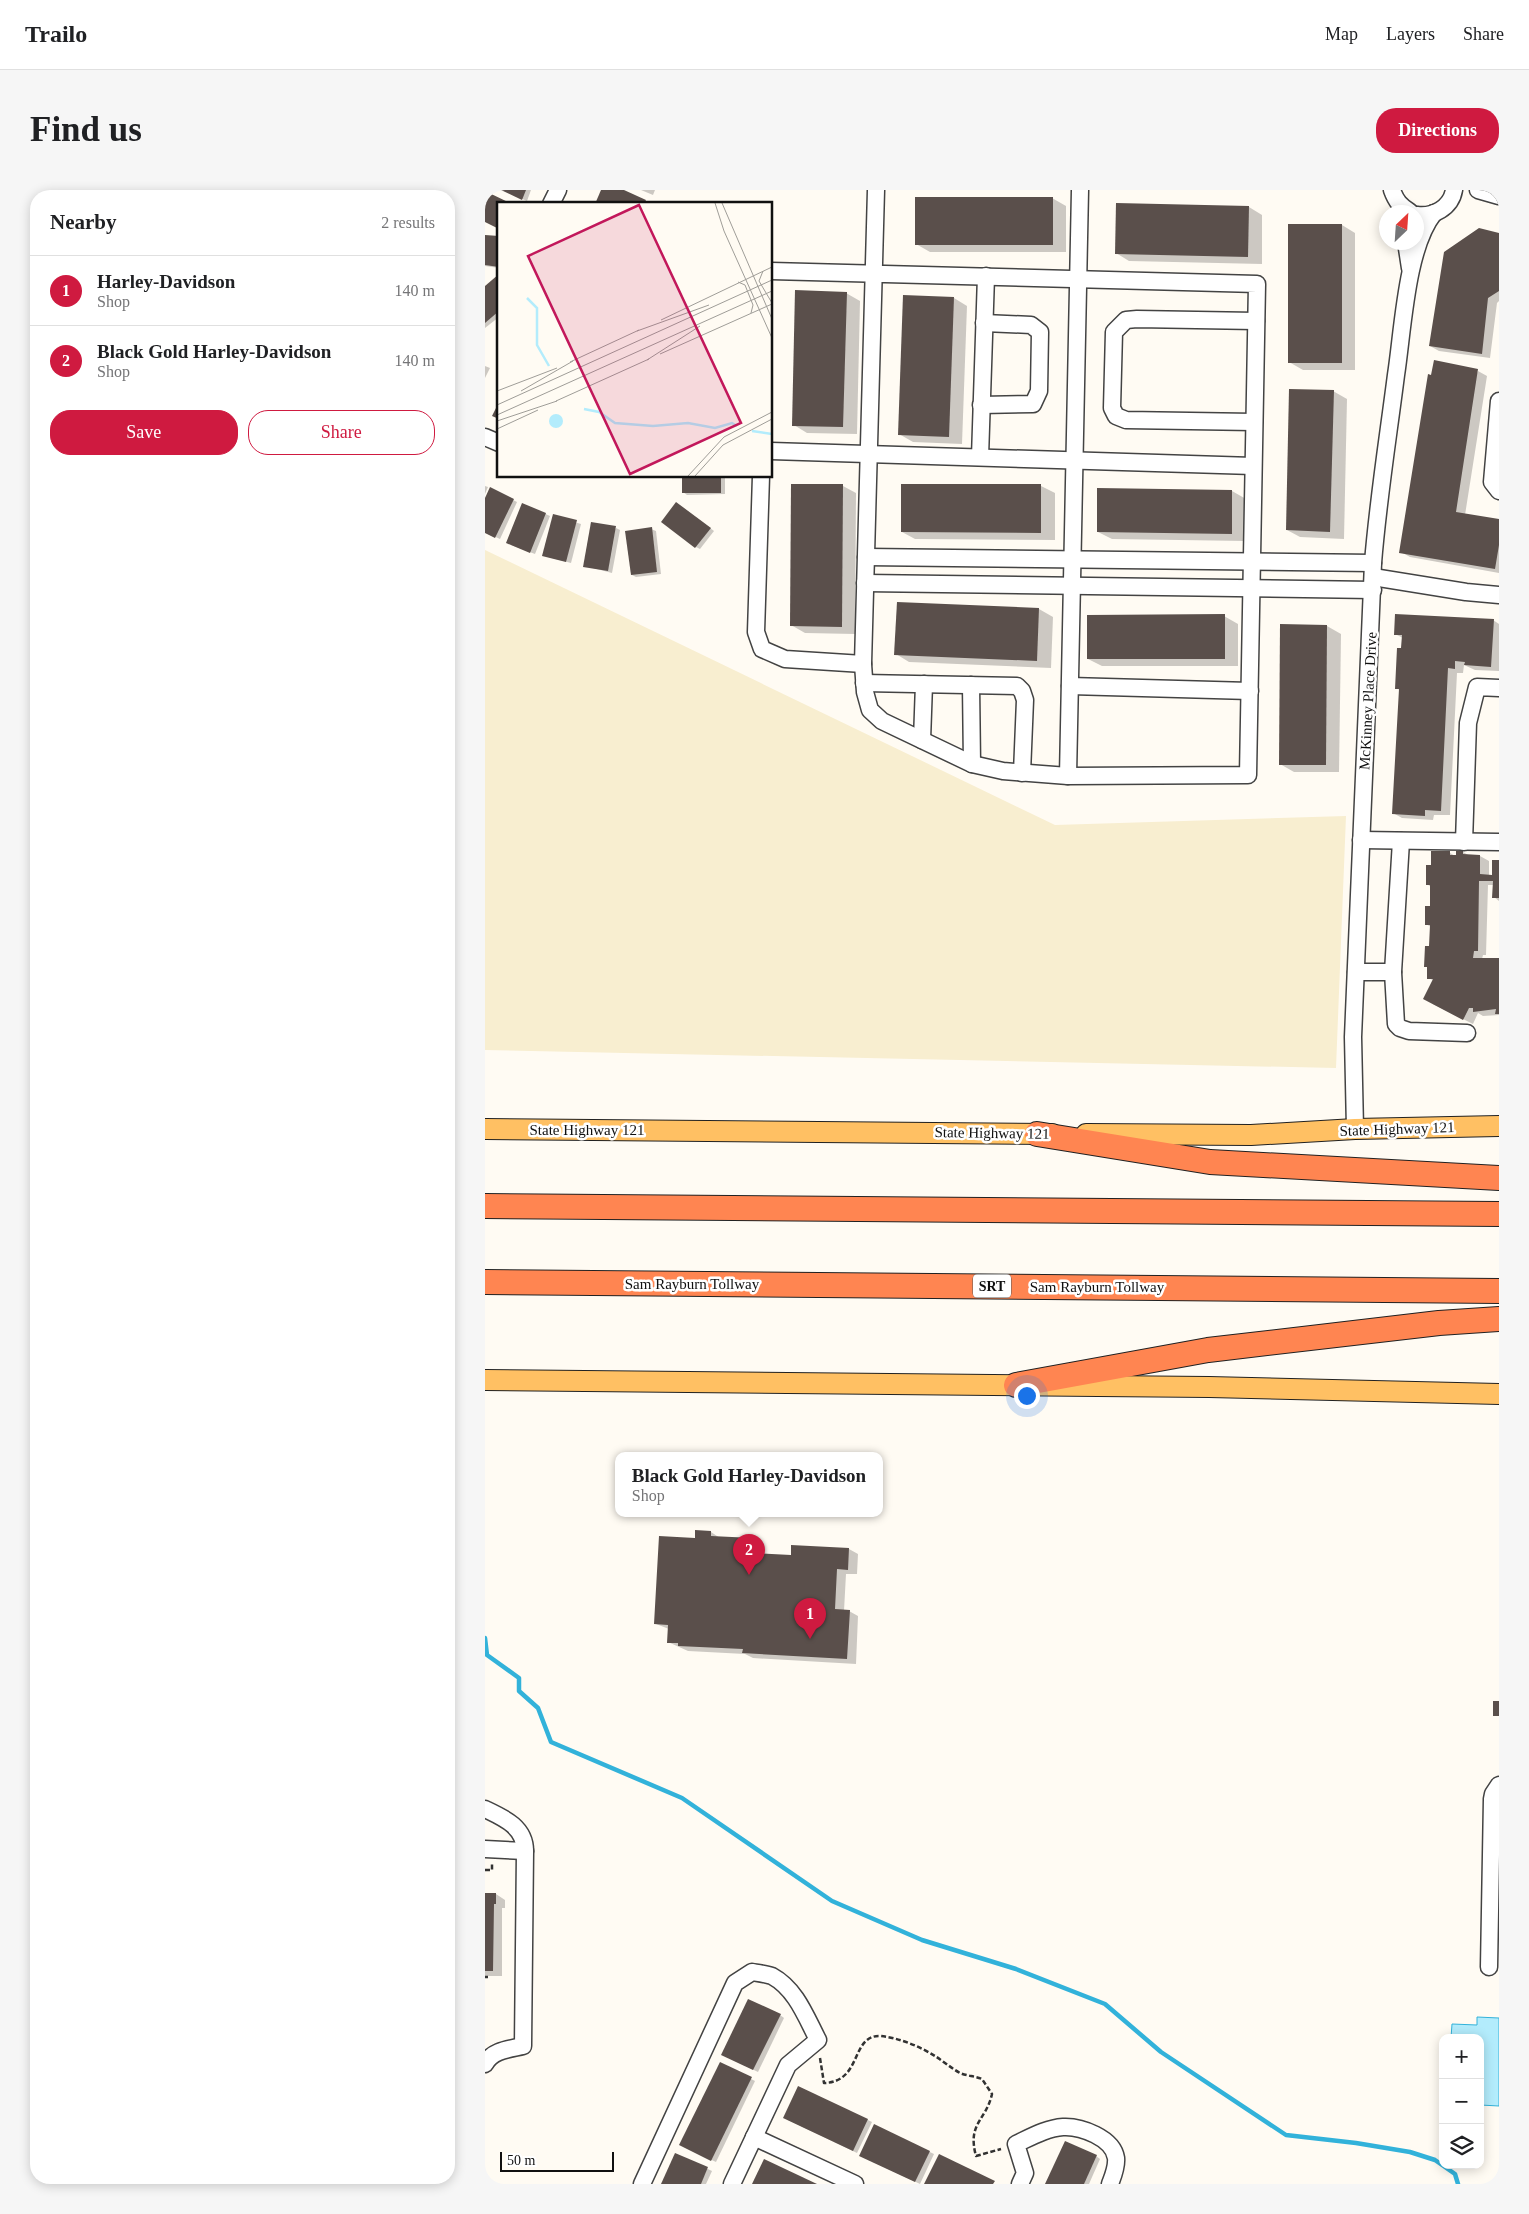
<!DOCTYPE html>
<meta charset="utf-8">
<style>
:root{--surface:#fff;--page:#f6f6f6;--text:#202124;--muted:#757577;--line:#e0e0e0;--accent:#cf1a40}
body{margin:0;font-family:Georgia,serif;background:var(--page);color:var(--text)}
.controls{position:absolute;right:15px;bottom:15px;display:grid;overflow:hidden;border-radius:10px;box-shadow:0 2px 12px #0003}
.controls button{width:45px;height:45px;display:grid;place-items:center;padding:0;border:0;border-bottom:1px solid var(--line);background:var(--surface);color:var(--text);font:25px sans-serif}
.compass{position:absolute;left:894px;top:15px;width:45px;height:45px;border-radius:50%;background:var(--surface);box-shadow:0 2px 12px #0003;rotate:25deg}
.scale{position:absolute;left:15px;bottom:12px;width:114px;box-sizing:border-box;padding-left:5px;border:2px solid #101010;border-top:0;font-size:14px;line-height:18px;white-space:nowrap;color:#101010;-webkit-text-stroke:4px #fff;paint-order:stroke}
.you{position:absolute;left:541px;top:1205px;width:18px;height:18px;margin:-12px;border:4px solid #fff;border-radius:50%;background:#1a73e8;box-shadow:0 0 0 8px #1a73e833}
.badge{display:grid;place-items:center;width:32px;height:32px;border-radius:50%;background:var(--accent);color:#fff;font-size:16px;font-weight:700}
.pin{position:absolute;translate:-50% -41px;filter:drop-shadow(0 1px 2px #0008)}
.pin::after{content:'';position:absolute;top:26px;width:18px;height:15px;background:inherit;clip-path:polygon(0 0,100% 0,50% 100%)}
.popup{position:absolute;left:130px;top:1262px;width:268px;height:65px;box-sizing:border-box;display:grid;place-content:center;border-radius:10px;background:var(--surface);filter:drop-shadow(0 1px 4px #0005);font-size:16px;white-space:nowrap;color:var(--muted)}
.popup b{font-size:19px;color:var(--text)}
.popup::after{content:'';position:absolute;left:50%;top:100%;margin-left:-10px;border:10px solid transparent;border-top-color:var(--surface)}
.list{margin:0;padding:0;list-style:none}
h2{display:flex;justify-content:space-between;align-items:center;height:65px;margin:0;padding:0 20px;font-size:21px}
h2 small{font-size:16px;font-weight:400;color:var(--muted)}
.list li{display:grid;grid-template-columns:32px 1fr auto;gap:15px;align-items:center;box-sizing:border-box;height:70px;padding:0 20px;border-top:1px solid var(--line)}
.list b{display:block;font-size:19px;white-space:nowrap}
.list p{margin:0;font-size:16px;white-space:nowrap;color:var(--muted)}
.list em{font-size:16px;font-style:normal;color:var(--muted)}
.actions{display:flex;gap:10px;padding:15px 20px}
.actions a{flex:1;padding:11px 0;border:1px solid var(--accent);border-radius:20px;text-align:center;font-size:18px;color:var(--accent)}
.actions .main{background:var(--accent);color:#fff}
.icon{flex:none;width:28px;height:28px;fill:none;stroke:currentColor;stroke-width:2;stroke-linecap:round;stroke-linejoin:round}
.map{position:relative;flex:none;width:1014px;height:1994px;overflow:hidden;border-radius:20px}
header{display:flex;align-items:center;gap:30px;box-sizing:border-box;height:70px;padding:0 25px;background:var(--surface);border-bottom:1px solid var(--line)}
header strong{font-size:24px}
nav{display:flex;gap:28px;margin-inline-start:auto;font-size:18px}
.intro{display:flex;align-items:center;justify-content:space-between;box-sizing:border-box;height:120px;padding:0 30px}
h1{margin:0;font-size:35px}
.button{padding:12px 22px;border-radius:20px;background:var(--accent);color:#fff;font-size:18px;font-weight:700}
main{display:flex;gap:30px;padding:0 30px}
aside{flex:1;background:var(--surface);border-radius:20px;box-shadow:0 2px 12px #0003}
.map>svg:first-child{display:block}
.farmland{fill:#f8eed0}
.water{fill:#b3ecfc;stroke:#32b2da}
.shadow{fill:#0003}
.lines{fill:none;stroke-linecap:round;stroke-linejoin:round}
.stream{stroke:#32b2da;stroke-width:4.5}
.building{fill:#5a4f4b}
.minor-casing{stroke:#434343;stroke-width:19}
.major-casing{stroke:#212121;stroke-width:22}
.highway-casing{stroke:#212121;stroke-width:26}
.path{stroke:#323232;stroke-width:2.5;stroke-dasharray:5 2.5;stroke-linecap:butt}
.minor{stroke:#fff;stroke-width:16}
.major{stroke:#ffc063;stroke-width:20}
.highway{stroke:#ff8551;stroke-width:24}
.labels{text-anchor:middle;stroke-width:5;stroke-linejoin:round;paint-order:stroke}
.shield{fill:#fff;stroke:#585858;stroke-width:1}
.shield-label{font-size:14px;font-weight:bold;fill:#101010}
.street-label{font-size:15px;fill:#101010;stroke:#fff}
.inset-river{fill:none;stroke:#b3ecfc;stroke-width:2.5}
.inset-road{fill:none;stroke:#9f9d98;stroke-width:1}
.view{fill:#c2185b;fill-opacity:0.15;stroke:#c2185b;stroke-width:2.5}
.inset-edge{fill:none;stroke:#101010;stroke-width:2.5}
</style>
<header>
<strong>Trailo</strong>
<nav><a>Map</a><a>Layers</a><a>Share</a></nav>
</header>
<div class="intro"><h1>Find us</h1><a class="button">Directions</a></div>
<main>
<aside>
<h2>Nearby<small>2 results</small></h2>
<ul class="list">
<li><span class="badge">1</span><div><b>Harley-Davidson</b><p>Shop</p></div><em>140 m</em></li>
<li><span class="badge">2</span><div><b>Black Gold Harley-Davidson</b><p>Shop</p></div><em>140 m</em></li>
</ul>
<div class="actions"><a class="main">Save</a><a>Share</a></div>
</aside>
<div class="map">
<svg width="1014" height="1994" viewBox="0 0 1014 1994">
<rect width="100%" height="100%" fill="#fffbf3"/>
<path class="farmland" d="M0 360 570 635 861 626 851 878 0 860Z"/>
<path class="water" d="M992 1827 1014 1828V1916L995 1915V1848H966L967 1834 992 1835Z"/>
<g class="shadow">
<path d="M17 0H46L42 11Z"/>
<path d="M156 0H170L168 5Z"/>
<path d="M567 8 581 16V62H445L431 54Z"/>
<path d="M764 17 777 25V74L644 71 631 63Z"/>
<path d="M857 35 870 43V180H818L804 172Z"/>
<path d="M1014 44V111L1012 113 1005 168 954 161 945 156Z"/>
<path d="M0 46 14 47V78L0 76Z"/>
<path d="M14 86V127L0 138V97Z"/>
<path d="M361 103 375 111 372 244 322 243 309 235Z"/>
<path d="M469 108 482 116 477 254 428 252 414 244Z"/>
<path d="M0 176 5 178 0 188Z"/>
<path d="M993 181 1002 186 980 325 1014 331V383L925 367 916 362Z"/>
<path d="M848 201 862 209 859 349 815 347 802 340Z"/>
<path d="M198 286H240V304L202 305 198 302Z"/>
<path d="M417 295 556 296 570 303V350L430 349 417 342Z"/>
<path d="M0 296 3 297 0 304Z"/>
<path d="M358 296 371 303 370 444 320 443 306 435Z"/>
<path d="M747 301 761 309 760 351 627 349 613 342Z"/>
<path d="M28 310 32 312 15 349 0 342V311Z"/>
<path d="M38 314 65 326 50 364 26 355Z"/>
<path d="M196 316 229 341 215 359 211 357Z"/>
<path d="M69 326 96 334 86 373 63 367Z"/>
<path d="M131 338 135 340 127 383 100 376Z"/>
<path d="M166 339 171 341 176 384 151 387 147 385Z"/>
<path d="M413 413 554 419 568 427 566 478 424 472 411 464Z"/>
<path d="M739 426 753 434V476H617L603 469Z"/>
<path d="M1008 430 1014 434V481L990 480 979 475 978 483H972L965 625H949L948 630 917 628 908 623 915 500 911 498 918 448 910 444Z"/>
<path d="M796 435 842 436 856 444 854 582H809L795 574Z"/>
<path d="M972 662H978L985 666H995L1004 671V686H1008L1014 672V711L1009 707V695H1003L1001 765H998L997 769 1014 770V825L998 826 993 823 988 834 948 814 949 791 944 788V778L941 776 946 758V737L941 734 946 717V697L942 694 947 676 965 663 972 667Z"/>
<path d="M226 1342 235 1348 267 1350 276 1355V1365L307 1367 364 1359 373 1364 372 1384H361L359 1421H364L373 1426 371 1474 268 1468 260 1464 203 1461 183 1452 184 1439 171 1434 211 1349Z"/>
<path d="M0 1704H11L20 1710V1718H17V1786H0Z"/>
<path d="M295 1825 299 1828 273 1882 242 1867Z"/>
<path d="M235 1873 270 1891 231 1972 199 1957Z"/>
<path d="M314 1897 387 1932 372 1963 303 1930Z"/>
<path d="M390 1936 449 1964 435 1994 380 1968Z"/>
<path d="M191 1964 227 1981 221 1994H178Z"/>
<path d="M611 1966 615 1969 604 1994H561Z"/>
</g>
<g class="lines">
<path class="stream" d="M0 1448 2 1465 34 1488V1501L53 1518 66 1552 197 1608 347 1711 437 1750 531 1779 620 1814 676 1862 801 1945 871 1953 925 1962 950 1970 970 1984 973 1994"/>
</g>
<g class="building">
<path d="M16 0H41L37 10Z"/>
<path d="M116 0H139L161 10 159 14H110Z"/>
<path d="M0 1 27 14H14V39L0 32Z"/>
<rect x="430" y="7" width="138" height="48"/>
<path d="M631 13 764 16 763 67 630 64Z"/>
<rect x="803" y="34" width="54" height="139"/>
<path d="M994 38 1014 43V101L1003 108 997 164 944 156 959 62Z"/>
<path d="M0 45 14 46V77L0 75Z"/>
<path d="M14 84V121L0 133V96Z"/>
<path d="M310 100 362 102 358 237 307 236Z"/>
<path d="M418 105 469 107 464 247 413 245Z"/>
<path d="M949 170 993 179 971 322 1014 329V355L1010 379 914 363 943 184 946 185Z"/>
<path d="M804 199 849 200 845 342 801 340Z"/>
<path d="M14 212V229L7 226Z"/>
<rect x="197" y="286" width="39" height="17"/>
<path d="M306 294H358L357 437 305 436Z"/>
<path d="M416 294H556V343L416 342Z"/>
<path d="M5 297 29 309 10 348 0 343V308Z"/>
<path d="M612 298 747 300V344L612 342Z"/>
<path d="M191 312 226 338 210 358 176 332Z"/>
<path d="M37 313 61 323 45 363 21 353Z"/>
<path d="M68 324 92 330 81 372 57 366Z"/>
<path d="M106 332 131 336 123 381 98 377Z"/>
<path d="M167 337 172 382 146 385 140 341Z"/>
<path d="M412 412 554 418 552 471 409 465Z"/>
<path d="M740 424V469H602V425Z"/>
<path d="M910 424 1009 429 1006 477 979 475 980 472 970 471V479L963 478 956 621 940 620V626L907 624 914 499H910L912 458H916L917 445H909Z"/>
<path d="M795 434 842 435 841 575H794Z"/>
<path d="M946 661H965V665H971V661H978V664L995 665V684L1007 685V670H1014V708H1007L1008 691H994L993 761H989L988 768H1014V824H1010L1011 819 988 822V818H984L978 830 938 809 948 789H942V777H939L940 756H944L945 735H940V716H945V695H941V675H946Z"/>
<path d="M210 1340 226 1341V1346L268 1348 267 1363 306 1365V1355L364 1358 363 1380 352 1379 350 1419 365 1420 362 1469 257 1463 258 1459 193 1456V1453H182L183 1435 169 1434 174 1346 210 1348Z"/>
<rect x="1008" y="1511" width="6" height="15"/>
<path d="M0 1703H11V1714H9L8 1781H0Z"/>
<path d="M263 1809 296 1824 268 1880 236 1865Z"/>
<path d="M235 1872 267 1887 226 1971 194 1955Z"/>
<path d="M313 1896 383 1929 368 1961 298 1928Z"/>
<path d="M389 1934 445 1961 430 1992 374 1966Z"/>
<path d="M580 1951 612 1965 599 1994H560Z"/>
<path d="M190 1963 223 1977 216 1994H176Z"/>
<path d="M454 1964 510 1991 508 1994H439Z"/>
<path d="M279 1969 332 1994H267Z"/>
</g>
<g class="lines">
<g class="minor-casing">
<g id="minor">
<path d="M907 0C911 11 915 16 925 22"/>
<path d="M993 0 1014 6"/>
<path d="M66 14 73 0"/>
<path d="M932 25C948 27 966 18 969 0"/>
<path d="M921 52 925 78"/>
<path d="M286 81C448 84 610 89 772 94L763 585 583 586 518 581 487 574 397 531 385 520 380 502 378 474 391 0"/>
<path d="M1014 211 1007 292 1014 301"/>
<path d="M496 215 548 214 554 201 555 142 546 135 499 133"/>
<path d="M769 232 641 230 631 226 627 218 629 142 641 130 652 129 771 131"/>
<path d="M0 247 14 253"/>
<path d="M286 261 768 276"/>
<path d="M495 267 501 86"/>
<path d="M276 286 271 442 277 459 300 469 378 474"/>
<path d="M381 367 888 373"/>
<path d="M888 387 981 402 1014 405"/>
<path d="M380 393 888 400"/>
<path d="M379 493 532 496 537 501 540 510 537 583"/>
<path d="M486 495 487 574"/>
<path d="M585 496 765 501"/>
<path d="M437 550 439 494"/>
<path d="M583 586 595 0"/>
<path d="M876 650 1014 652"/>
<path d="M979 652 983 533 992 497 1014 498"/>
<path d="M871 782H908L916 651"/>
<path d="M908 782 911 834 915 838 924 841 982 843"/>
<path d="M870 939 868 847 888 373C893 310 903 248 911 185 918 140 921 58 949 23"/>
<path d="M0 1619C19 1628 40 1637 40 1661L38 1856C25 1859 7 1860 0 1874"/>
<path d="M0 1659 40 1661"/>
<path d="M1004 1777 1007 1609 1008 1604 1014 1595"/>
<path d="M269 1947 370 1994"/>
<path d="M157 1994 250 1793 267 1782C273 1783 281 1784 287 1786 311 1799 321 1827 333 1850L303 1875 247 1994"/>
<path d="M535 1994 540 1983 531 1954C546 1947 562 1938 578 1937 596 1936 628 1948 631 1968 632 1977 628 1986 625 1994"/>
</g>
</g>
<g class="major-casing">
<g id="major">
<path d="M0 939 567 944"/>
<path d="M601 944 766 945 870 939 1014 936"/>
<path d="M0 1190 724 1197 1014 1204"/>
</g>
</g>
<g class="highway-casing">
<g id="highway">
<path d="M552 944 725 972 1014 988"/>
<path d="M0 1016 1014 1024"/>
<path d="M0 1092 1014 1101"/>
<path d="M531 1195 723 1160 954 1133 1014 1129"/>
</g>
</g>
<g class="path">
<path d="M0 1680H7V1674"/>
<path d="M0 1787H3"/>
<path d="M335 1868 339 1893C378 1892 365 1844 396 1846 414 1848 434 1856 450 1866 458 1871 466 1878 475 1883 482 1886 490 1886 497 1889L507 1904C501 1931 482 1933 491 1966L516 1959"/>
<path d="M0 1990 6 1994"/>
</g>
<use href="#minor" class="minor"/>
<use href="#major" class="major"/>
<use href="#highway" class="highway"/>
</g>
<g class="labels">
<rect class="shield" x="488" y="1084.5" width="38" height="23" rx="4"/>
<g class="shield-label">
<text x="507" y="1101">SRT</text>
</g>
<g class="street-label">
<text transform="translate(883 511) rotate(-87)" y="5">McKinney Place Drive</text>
<text transform="translate(912 939) rotate(-2)" y="5">State Highway 121</text>
<text x="102" y="945">State Highway 121</text>
<text transform="translate(507 943) rotate(1)" y="5">State Highway 121</text>
<text x="207" y="1099">Sam Rayburn Tollway</text>
<text x="612" y="1102">Sam Rayburn Tollway</text>
</g>
</g>
<g transform="translate(12 12)">
<rect width="275" height="275" fill="#fffbf3"/>
<path d="M52 219a7 7 0 1 1 14 0a7 7 0 1 1-14 0Z" fill="#b3ecfc"/>
<path class="inset-river" d="M30 96 40 106V143L52 164M87 207 102 210 118 221 156 224 191 221 218 226 235 221 240 224M255 229 275 232"/>
<path class="inset-road" d="M218 1 227 29 275 136M225 1 275 117M266 69 262 79 275 101M241 80 248 83 256 103 254 111M164 118 275 65M140 129 212 103M163 152 275 102M150 158 203 124M73 160 142 128M0 189 60 166M24 189 76 159M59 199 152 157M0 203 275 78M0 213 275 89M0 219 60 199M0 227 41 208M191 274 227 235 275 210M198 274 226 243 275 217"/>
<path class="view" d="M142 3 244 221 133 272 31 54Z"/>
<rect width="275" height="275" class="inset-edge"/>
</g>
</svg>
<div class="controls">
<button>+</button>
<button>−</button>
<button><svg class="icon" aria-label="layers" viewBox="0 0 24 24"><path d="M12 4l9 5-9 5-9-5zM3 14l9 5 9-5"/></svg></button>
</div>
<svg class="compass" viewBox="-18 -18 36 36"><path d="M0-13l5 13h-10z" fill="#e53935"/><path d="M0 13l5-13h-10z" fill="#757577"/></svg>
<div class="scale">50 m</div>
<div class="you"></div>
<div class="pin badge" style="left:325px;top:1449px">1</div>
<div class="pin badge" style="left:264px;top:1385px">2</div>
<div class="popup"><b>Black Gold Harley-Davidson</b>Shop</div>
</div>
</main>
